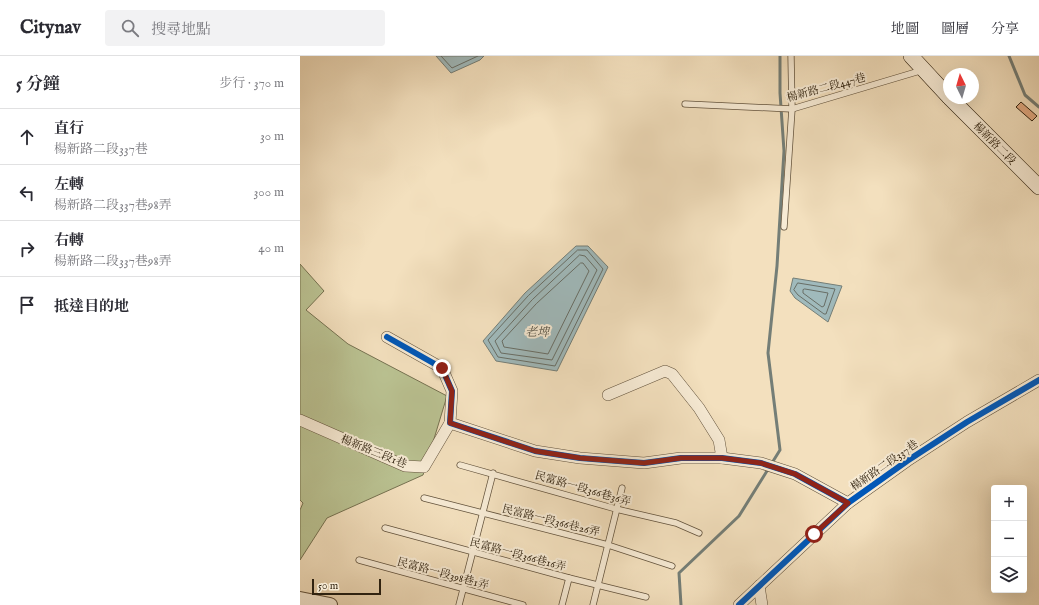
<!DOCTYPE html>
<html lang="zh-TW">
<meta charset="utf-8">
<style>
:root{--surface:#fff;--page:#f2f2f3;--text:#2b2b33;--muted:#7c7c81;--line:#e1e1e2}
body{margin:0;font-family:"IM FELL English","Noto Serif TC",serif;background:var(--page);color:var(--text)}
.controls{position:absolute;right:12px;bottom:12px;display:grid;overflow:hidden;border-radius:4px;box-shadow:0 4px 16px #0002}
.controls button{width:36px;height:36px;display:grid;place-items:center;padding:0;border:0;border-bottom:1px solid var(--line);background:var(--surface);color:var(--text);font:20px sans-serif}
.compass{position:absolute;left:643px;top:12px;width:36px;height:36px;border-radius:50%;background:var(--surface);box-shadow:0 4px 16px #0002;rotate:355deg}
.scale{position:absolute;left:12px;bottom:10px;width:69px;box-sizing:border-box;padding-left:4px;border:2px solid #312310;border-top:0;font-size:11px;line-height:14px;white-space:nowrap;color:#312310;-webkit-text-stroke:3px #f7ebd5;paint-order:stroke}
.stop{position:absolute;width:12px;height:12px;margin:-9px;border:3px solid #8f2418;border-radius:50%;background:#fff}
.stop.end{background:#8f2418;border-color:#fff;box-shadow:0 1px 4px #0008}
.list{margin:0;padding:0;list-style:none}
h2{display:flex;justify-content:space-between;align-items:center;height:52px;margin:0;padding:0 16px;font-size:17px}
h2 small{font-size:13px;font-weight:400;color:var(--muted)}
.list li{display:grid;grid-template-columns:26px 1fr auto;gap:12px;align-items:center;box-sizing:border-box;height:56px;padding:0 16px;border-top:1px solid var(--line)}
.list b{display:block;font-size:15px;white-space:nowrap}
.list p{margin:0;font-size:13px;white-space:nowrap;color:var(--muted)}
.list em{font-size:13px;font-style:normal;color:var(--muted)}
.icon{flex:none;width:22px;height:22px;fill:none;stroke:currentColor;stroke-width:2;stroke-linecap:round;stroke-linejoin:round}
.map{position:relative;flex:none;width:739px;height:549px;overflow:hidden}
header{display:flex;align-items:center;gap:24px;box-sizing:border-box;height:56px;padding:0 20px;background:var(--surface);border-bottom:1px solid var(--line)}
header strong{font-size:19px}
nav{display:flex;gap:22px;margin-inline-start:auto;font-size:14px}
.search{width:280px;height:36px;background:var(--page);display:flex;align-items:center;gap:10px;box-sizing:border-box;padding:0 14px;border-radius:4px;color:var(--muted);font-size:15px}
main{display:flex}
aside{flex:1;background:var(--surface)}
.map>svg:first-child{display:block}
.green{fill:#bac292;stroke:#767251}
.water{fill:#a0babc;stroke:#747e77}
.lines{fill:none;stroke-linecap:round;stroke-linejoin:round}
.shore{stroke:#686e66;stroke-width:1}
.stream{stroke:#747e77;stroke-width:3}
.building{fill:#e1a981;stroke:#312310}
.service-casing{stroke:#62523c;stroke-width:7}
.minor-casing{stroke:#62523c;stroke-width:12}
.tertiary-casing{stroke:#62523c;stroke-width:16}
.secondary-casing{stroke:#312310;stroke-width:16}
.service{stroke:#f7ebd5;stroke-width:5.5}
.minor{stroke:#f7ebd5;stroke-width:11}
.tertiary{stroke:#f7ebd5;stroke-width:14}
.secondary{stroke:#f7ebd5;stroke-width:15}
.cycleway-casing{stroke:#f7ebd5;stroke-width:8}
.cycleway{stroke:#0057b8;stroke-width:6}
.route{stroke:#8f2418;stroke-width:5}
.labels{text-anchor:middle;stroke-width:4;stroke-linejoin:round;paint-order:stroke}
.street-label{font-size:11px;fill:#312310;stroke:#f7ebd5}
.water-label{font-size:12px;font-style:italic;fill:#525044;stroke:#f7ebd5}
</style>
<header>
<strong>Citynav</strong>
<div class="search"><svg class="icon" aria-label="search" viewBox="0 0 24 24"><circle cx="10" cy="10" r="6"/><path d="M15 15l6 6"/></svg>搜尋地點</div>
<nav><a>地圖</a><a>圖層</a><a>分享</a></nav>
</header>
<main>
<aside>
<h2>5 分鐘<small>步行 · 370 m</small></h2>
<ul class="list">
<li><svg class="icon" aria-label="ahead" viewBox="0 0 24 24"><path d="M12 20V5M6 11l6-6 6 6"/></svg><div><b>直行</b><p>楊新路二段337巷</p></div><em>30 m</em></li>
<li><svg class="icon" aria-label="left" viewBox="0 0 24 24"><path d="M17 20v-9H6M10 6l-5 5 5 5"/></svg><div><b>左轉</b><p>楊新路二段337巷98弄</p></div><em>300 m</em></li>
<li><svg class="icon" aria-label="right" viewBox="0 0 24 24"><path d="M7 20v-9h11M14 6l5 5-5 5"/></svg><div><b>右轉</b><p>楊新路二段337巷98弄</p></div><em>40 m</em></li>
<li><svg class="icon" aria-label="arrive" viewBox="0 0 24 24"><path d="M6 21V4h12l-3 4 3 4H6"/></svg><div><b>抵達目的地</b></div></li>
</ul>
</aside>
<div class="map">
<svg width="739" height="549" viewBox="0 0 739 549">
<rect width="100%" height="100%" fill="#f3e0be"/>
<filter id="stains"><feTurbulence type="fractalNoise" baseFrequency=".005" numOctaves="4"/><feColorMatrix values="0 0 0 0 .2 0 0 0 0 .09 0 0 0 0 .02 0 0 0 .5 -.17"/></filter>
<radialGradient id="worn" r=".72"><stop offset=".6" stop-color="#630" stop-opacity="0"/><stop offset="1" stop-color="#630" stop-opacity=".3"/></radialGradient>
<path class="green" d="M0 208 24 235 6 254 48 288 147 340 123 419 27 462 0 504V454L3 447 0 444Z"/>
<g class="water">
<path d="M136 0H184L180 4 151 17Z"/>
<path d="M276 190H288L308 211 257 315 196 305 183 285 225 237Z"/>
<path d="M493 222 542 230 528 266 495 242 490 235Z"/>
</g>
<g class="lines">
<g class="shore">
<path d="M141 0 152 12 178 0"/>
<path d="M278 194H287L303 213 255 310 198 301 188 284 228 240Z"/>
<path d="M280 199 285 200 297 214 252 304 201 297 195 285 232 244Z"/>
<path d="M281 207H283L289 215 248 298 204 291 202 285 236 248Z"/>
<path d="M498 227 535 233 526 258H524L498 239 494 234Z"/>
<path d="M505 233 528 237 524 250 522 251 503 237V234Z"/>
</g>
<g class="stream">
<path d="M709 0 725 39 739 51"/>
<path d="M381 549 379 517 439 460 480 394 468 297 477 210 484 95 480 37V0"/>
</g>
</g>
<path class="building" d="M721 46 737 60 732 65 716 51Z"/>
<g class="lines">
<g class="service-casing">
<g id="service">
<path d="M385 48 492 53 623 14"/>
<path d="M484 171 492 53 491 0"/>
<path d="M160 409 316 453 376 467 399 477"/>
<path d="M124 442 308 489 372 510"/>
<path d="M85 472 269 522 346 541"/>
<path d="M59 504 223 549"/>
<path d="M159 549 193 417"/>
<path d="M262 549 269 522"/>
<path d="M293 549 322 432"/>
</g>
</g>
<g class="minor-casing">
<g id="minor">
<path d="M87 281 142 312 152 335 150 367 235 395 280 402 344 407 381 402H422L461 407 495 418 548 447"/>
<path d="M308 339 365 315 372 318 399 352 419 384 422 402"/>
<path d="M0 364 105 410 124 411 150 367"/>
<path d="M459 530 462 549"/>
<path d="M439 549 548 447 607 405 667 366 739 324"/>
</g>
</g>
<g class="tertiary-casing">
<path id="tertiary" d="M0 543 30 549"/>
</g>
<g class="secondary-casing">
<g id="secondary">
<path d="M611 0 649 41"/>
<path d="M650 42 739 131"/>
</g>
</g>
<use href="#service" class="service"/>
<use href="#minor" class="minor"/>
<use href="#tertiary" class="tertiary"/>
<use href="#secondary" class="secondary"/>
<g class="cycleway-casing">
<g id="cycleway">
<path d="M87 281 142 312 152 335 150 367 235 395 280 402 344 407 381 402H422L461 407 495 418 548 447"/>
<path d="M439 549 548 447 607 405 667 366 739 324"/>
</g>
</g>
<use href="#cycleway" class="cycleway"/>
</g>
<g class="lines">
<path class="route" d="M142 312 152 335 150 367 235 395 280 402 344 407 381 402H422L461 407 495 418 548 447 514 478"/>
</g>
<g class="labels">
<g class="street-label">
<text transform="translate(526 31) rotate(-15)" y="4">楊新路二段447巷</text>
<text transform="translate(695 87) rotate(45)" y="4">楊新路二段</text>
<text transform="translate(74 395) rotate(22)" y="4">楊新路三段1巷</text>
<text transform="translate(584 409) rotate(-35)" y="4">楊新路二段337巷</text>
<text transform="translate(283 432) rotate(16)" y="4">民富路一段366巷36弄</text>
<text transform="translate(251 464) rotate(14)" y="4">民富路一段366巷26弄</text>
<text transform="translate(218 498) rotate(15)" y="4">民富路一段366巷16弄</text>
<text transform="translate(143 517) rotate(15)" y="4">民富路一段398巷1弄</text>
</g>
<g class="water-label">
<text x="237" y="280">老埤</text>
</g>
</g>
<rect width="100%" height="100%" filter="url(#stains)"/>
<rect width="100%" height="100%" fill="url(#worn)"/>
</svg>
<div class="controls">
<button>+</button>
<button>−</button>
<button><svg class="icon" aria-label="layers" viewBox="0 0 24 24"><path d="M12 4l9 5-9 5-9-5zM3 14l9 5 9-5"/></svg></button>
</div>
<svg class="compass" viewBox="-18 -18 36 36"><path d="M0-13l5 13h-10z" fill="#e53935"/><path d="M0 13l5-13h-10z" fill="#7c7c81"/></svg>
<div class="scale">50 m</div>
<div class="stop" style="left:514px;top:478px"></div>
<div class="stop end" style="left:142px;top:312px"></div>
</div>
</main>
